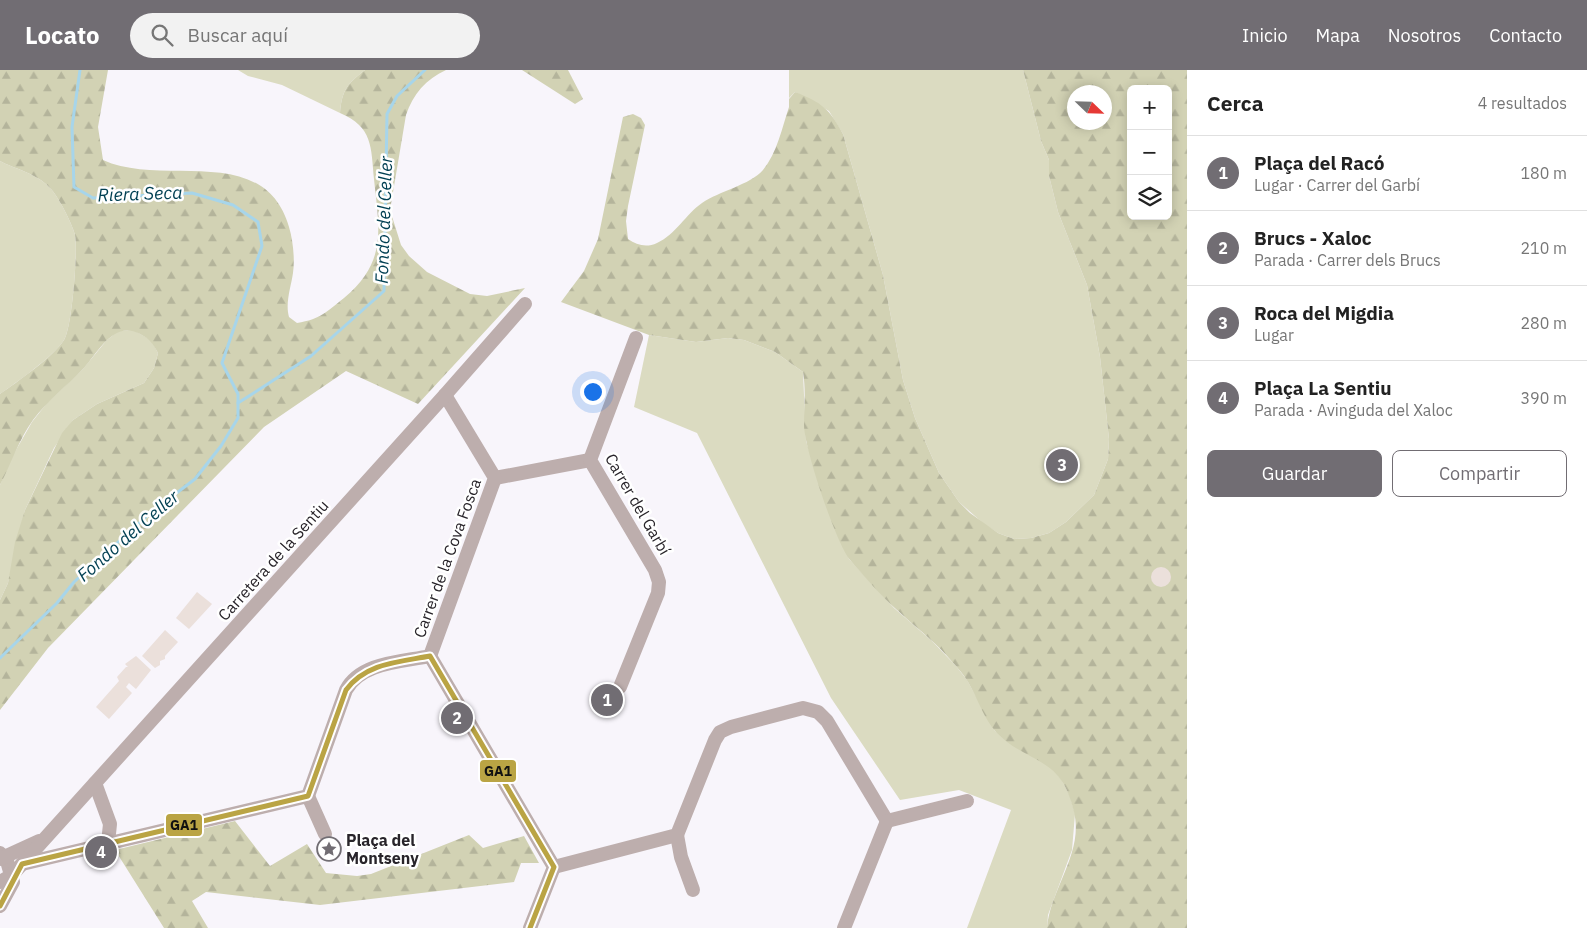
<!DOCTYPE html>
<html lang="es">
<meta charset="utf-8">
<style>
:root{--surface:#fff;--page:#f2f2f2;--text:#222;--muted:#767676;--line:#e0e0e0;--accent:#716d73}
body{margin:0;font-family:"IBM Plex Sans",sans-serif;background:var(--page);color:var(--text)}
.controls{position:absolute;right:15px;top:15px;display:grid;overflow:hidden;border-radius:8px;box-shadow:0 2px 12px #0003}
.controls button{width:45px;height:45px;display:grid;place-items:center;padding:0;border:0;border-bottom:1px solid var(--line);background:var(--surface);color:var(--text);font:25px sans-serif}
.compass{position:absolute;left:1067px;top:15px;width:45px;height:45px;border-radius:50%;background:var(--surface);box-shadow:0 2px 12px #0003;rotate:113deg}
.you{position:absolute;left:592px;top:321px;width:18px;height:18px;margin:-12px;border:4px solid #fff;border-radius:50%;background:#1a73e8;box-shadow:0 0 0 8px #1a73e833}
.badge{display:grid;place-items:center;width:32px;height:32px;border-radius:50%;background:var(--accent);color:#fff;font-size:16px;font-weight:700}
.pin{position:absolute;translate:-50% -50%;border:2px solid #fff;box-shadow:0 1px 5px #0006}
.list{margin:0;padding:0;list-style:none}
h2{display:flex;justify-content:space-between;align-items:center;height:65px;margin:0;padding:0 20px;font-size:21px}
h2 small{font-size:16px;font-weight:400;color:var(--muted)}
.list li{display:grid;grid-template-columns:32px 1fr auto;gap:15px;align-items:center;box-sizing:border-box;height:75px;padding:0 20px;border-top:1px solid var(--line)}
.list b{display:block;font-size:19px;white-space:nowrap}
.list p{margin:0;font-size:16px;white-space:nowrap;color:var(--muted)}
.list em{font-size:16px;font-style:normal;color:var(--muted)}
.actions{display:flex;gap:10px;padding:15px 20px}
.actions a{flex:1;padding:11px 0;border:1px solid var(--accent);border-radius:8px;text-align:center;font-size:18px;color:var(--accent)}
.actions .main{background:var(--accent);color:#fff}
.icon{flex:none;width:28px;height:28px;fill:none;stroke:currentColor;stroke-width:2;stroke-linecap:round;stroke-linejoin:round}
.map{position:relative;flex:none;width:1187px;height:858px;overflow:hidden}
header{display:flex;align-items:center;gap:30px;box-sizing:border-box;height:70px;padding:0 25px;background:var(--accent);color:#fff}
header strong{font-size:24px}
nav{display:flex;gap:28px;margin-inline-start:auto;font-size:18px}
.search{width:350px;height:45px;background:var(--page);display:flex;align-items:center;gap:12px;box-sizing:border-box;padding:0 18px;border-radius:28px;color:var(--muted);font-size:19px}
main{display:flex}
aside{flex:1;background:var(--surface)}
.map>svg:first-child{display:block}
.green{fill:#dbdbc1}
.forest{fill:url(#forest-firs);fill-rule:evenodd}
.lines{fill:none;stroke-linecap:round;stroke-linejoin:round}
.stream{stroke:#a7d5ea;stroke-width:3}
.building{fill:#ebe0db}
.minor{stroke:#bdaead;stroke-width:14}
.bus-1-casing{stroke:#fff;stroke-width:9}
.bus-1{stroke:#baa444;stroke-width:5}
.labels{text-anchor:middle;stroke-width:5;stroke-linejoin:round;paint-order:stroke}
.street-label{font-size:16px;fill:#28242a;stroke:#fff}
.poi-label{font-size:16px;font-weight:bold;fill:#28242a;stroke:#fff;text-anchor:start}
.water-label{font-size:18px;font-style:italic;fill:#003f52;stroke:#fff}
.line-badge{stroke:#fff;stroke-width:2}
.pale-badge-label{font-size:14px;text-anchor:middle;font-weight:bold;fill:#111}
</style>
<header>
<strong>Locato</strong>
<div class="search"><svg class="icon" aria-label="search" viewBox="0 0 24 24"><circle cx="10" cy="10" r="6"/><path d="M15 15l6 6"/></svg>Buscar aquí</div>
<nav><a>Inicio</a><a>Mapa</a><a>Nosotros</a><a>Contacto</a></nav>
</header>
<main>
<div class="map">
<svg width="1187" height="858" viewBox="0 0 1187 858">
<defs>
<pattern id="forest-firs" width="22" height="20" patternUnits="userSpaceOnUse" patternTransform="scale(1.25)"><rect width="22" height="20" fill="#d2d2b4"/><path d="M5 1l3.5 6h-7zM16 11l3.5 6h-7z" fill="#b4b49b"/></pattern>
</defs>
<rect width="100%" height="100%" fill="#f8f5fb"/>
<g class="green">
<path d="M238 0H365C347 14 342 20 340 43L282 15 248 6Z"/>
<path d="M789 0H1023L1041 71 1049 90V106L1058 142 1087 215 1100 287 1109 369 1108 389 1094 425 1066 452 1049 463 1031 468 1014 469 998 463 984 454 959 432 939 403 915 348 903 310 883 205 843 64 829 41 795 22 789 28Z"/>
<path d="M0 91C15 99 38 104 50 118 58 126 72 153 75 165 78 180 72 258 64 270 53 287 18 311 0 324Z"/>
<path d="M133 260 151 270 158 283 154 298 144 313 97 334 73 350 54 378 25 440 8 513 0 530V415L12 387 32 352 47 333 83 299 106 271 118 261Z"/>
<path d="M649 265 696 272 728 268 744 270 775 282 803 302 806 371 829 442 849 489 894 538 932 571 956 596 967 610 995 661 1022 680 1050 696 1061 709 1070 726 1075 744 1072 780 1048 845 1047 858H967L1011 740 959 720 900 730 831 628 697 363 634 337Z"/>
</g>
<g class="forest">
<path d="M0 0H108L98 57 103 90C163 118 264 71 289 157 293 170 295 189 293 203 291 217 285 233 289 247L297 253C321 249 326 242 344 228 388 191 379 159 374 109 371 77 373 57 340 43 342 20 347 14 365 0H446C426 9 413 24 406 45L390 140 401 175 409 186 427 202 470 224 487 226 525 218 418 334 346 301 264 357 48 578 0 640V530L8 513 15 472 25 440 62 363 73 350 97 334 144 313 154 298 158 283C153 274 150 269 140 264 114 250 99 281 84 298 67 316 48 330 33 350 19 369 11 394 0 415V324C17 312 53 287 64 270 72 258 78 180 75 165 72 153 58 126 50 118 38 104 15 99 0 91Z"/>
<path d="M522 0H568L583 29 575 34Z"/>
<path d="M1023 0H1187V858H1047C1050 819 1084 783 1074 742 1061 684 1029 696 996 662 984 649 977 627 968 612 963 603 954 594 947 586 932 569 913 555 897 540 882 527 863 505 850 490 836 473 804 378 804 355 804 337 806 320 803 302L775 282 744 270 728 268 696 272 649 265 561 232 584 201 598 169 623 47 633 44 641 48 645 55 628 136 626 151 628 169C637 175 646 178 657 173 675 165 686 144 702 133 719 121 750 115 763 100 777 83 782 58 789 37V29L795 22C821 32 830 39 843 64L883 205 903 310 915 348 939 403 959 432 970 443 998 463 1014 469 1031 468 1049 463 1066 452 1094 425 1108 389 1109 369 1100 287 1087 215 1058 142 1049 106V90L1041 71ZM1131 19H1168V146H1131ZM1104 22V52H1074V22Z"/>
<path d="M235 751 270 796 307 774 326 803 357 806 371 804 469 765 483 778 524 766 539 793H521L514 812 320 835 206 822 192 831 208 858H164L115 780Z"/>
</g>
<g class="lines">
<g class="stream">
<path d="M238 333 311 286 384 221 387 44 397 26 425 0"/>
<path d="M0 588 57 533 74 512 149 444 195 409 221 376 238 348V324L222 293 262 176 258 152 233 135 192 123 93 128 74 117 72 57 80 0"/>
</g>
</g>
<g class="building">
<circle cx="1161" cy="507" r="10"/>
<path d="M197 522 212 534 189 559 176 548Z"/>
<path d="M165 560 178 572 165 586V589L160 591V595L155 598 142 586Z"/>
<path d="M136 586 151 600 136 619 129 613 126 617 132 623 109 649 96 637 119 611 117 607 126 597H128L125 594Z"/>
</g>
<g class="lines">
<g class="minor">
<path d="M495 408 590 390"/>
<path d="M430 586 554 797 530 858"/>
<path d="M430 586 495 408 445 325"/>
<path d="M620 617 658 523 659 512 655 500 590 390 636 268"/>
<path d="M95 713 110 754 108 773"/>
<path d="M308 726 325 764"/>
<path d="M887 751 967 731"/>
<path d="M677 765 681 787 693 820"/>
<path d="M0 783 7 791 13 812 0 836"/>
<path d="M0 789 39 771"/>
<path d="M22 794 308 726 346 620C361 592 402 592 430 586"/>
<path d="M554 797 677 765 715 670 720 662 731 657 803 638 818 642 827 651 887 751"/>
<path d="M0 812 12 805 445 325 525 234"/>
<path d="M844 858 887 751"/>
</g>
<g class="bus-1-casing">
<path id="bus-1" d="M0 836 22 794 308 726 346 620C366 593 399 592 430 586L554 797 530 858"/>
</g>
<use href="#bus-1" class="bus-1"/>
</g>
<defs>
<g id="sight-ring" transform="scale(1.25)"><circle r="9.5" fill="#fff" stroke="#716d73" stroke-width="1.5"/><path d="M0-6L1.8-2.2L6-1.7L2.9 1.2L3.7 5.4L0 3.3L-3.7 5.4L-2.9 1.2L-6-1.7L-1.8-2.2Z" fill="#716d73"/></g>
</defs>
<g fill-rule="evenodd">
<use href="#sight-ring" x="329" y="779"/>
</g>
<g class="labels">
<g class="street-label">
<text transform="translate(638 434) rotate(60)" y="6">Carrer del Garbí</text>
<text transform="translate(447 488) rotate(-70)" y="6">Carrer de la Cova Fosca</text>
<text transform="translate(273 490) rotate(-48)" y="6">Carretera de la Sentiu</text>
</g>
<g class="poi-label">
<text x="346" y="776">Plaça del<tspan x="346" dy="18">Montseny</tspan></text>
</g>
<g class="water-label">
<text transform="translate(140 124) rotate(-2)" y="6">Riera Seca</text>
<text transform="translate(384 150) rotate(-88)" y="6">Fondo del Celler</text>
<text transform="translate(128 466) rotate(-41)" y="6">Fondo del Celler</text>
</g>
</g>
<g class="line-badge">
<rect x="479" y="689" width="38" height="24" rx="5" fill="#baa444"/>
<rect x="165" y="743" width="38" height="24" rx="5" fill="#baa444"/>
</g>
<g class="pale-badge-label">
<text x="498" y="706">GA1</text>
<text x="184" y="760">GA1</text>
</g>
</svg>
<div class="controls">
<button>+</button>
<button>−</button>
<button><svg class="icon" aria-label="layers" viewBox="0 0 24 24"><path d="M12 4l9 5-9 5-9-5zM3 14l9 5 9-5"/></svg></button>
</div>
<svg class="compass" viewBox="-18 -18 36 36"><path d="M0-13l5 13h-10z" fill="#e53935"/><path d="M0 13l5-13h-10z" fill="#767676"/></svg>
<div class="you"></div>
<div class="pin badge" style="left:607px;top:630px">1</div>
<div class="pin badge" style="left:457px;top:648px">2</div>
<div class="pin badge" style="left:1062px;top:395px">3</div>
<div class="pin badge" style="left:101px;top:782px">4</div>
</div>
<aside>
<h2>Cerca<small>4 resultados</small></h2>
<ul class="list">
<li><span class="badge">1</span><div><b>Plaça del Racó</b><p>Lugar · Carrer del Garbí</p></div><em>180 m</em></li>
<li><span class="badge">2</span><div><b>Brucs - Xaloc</b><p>Parada · Carrer dels Brucs</p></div><em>210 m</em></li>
<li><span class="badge">3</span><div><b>Roca del Migdia</b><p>Lugar</p></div><em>280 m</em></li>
<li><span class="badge">4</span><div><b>Plaça La Sentiu</b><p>Parada · Avinguda del Xaloc</p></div><em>390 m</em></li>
</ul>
<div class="actions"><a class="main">Guardar</a><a>Compartir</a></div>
</aside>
</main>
